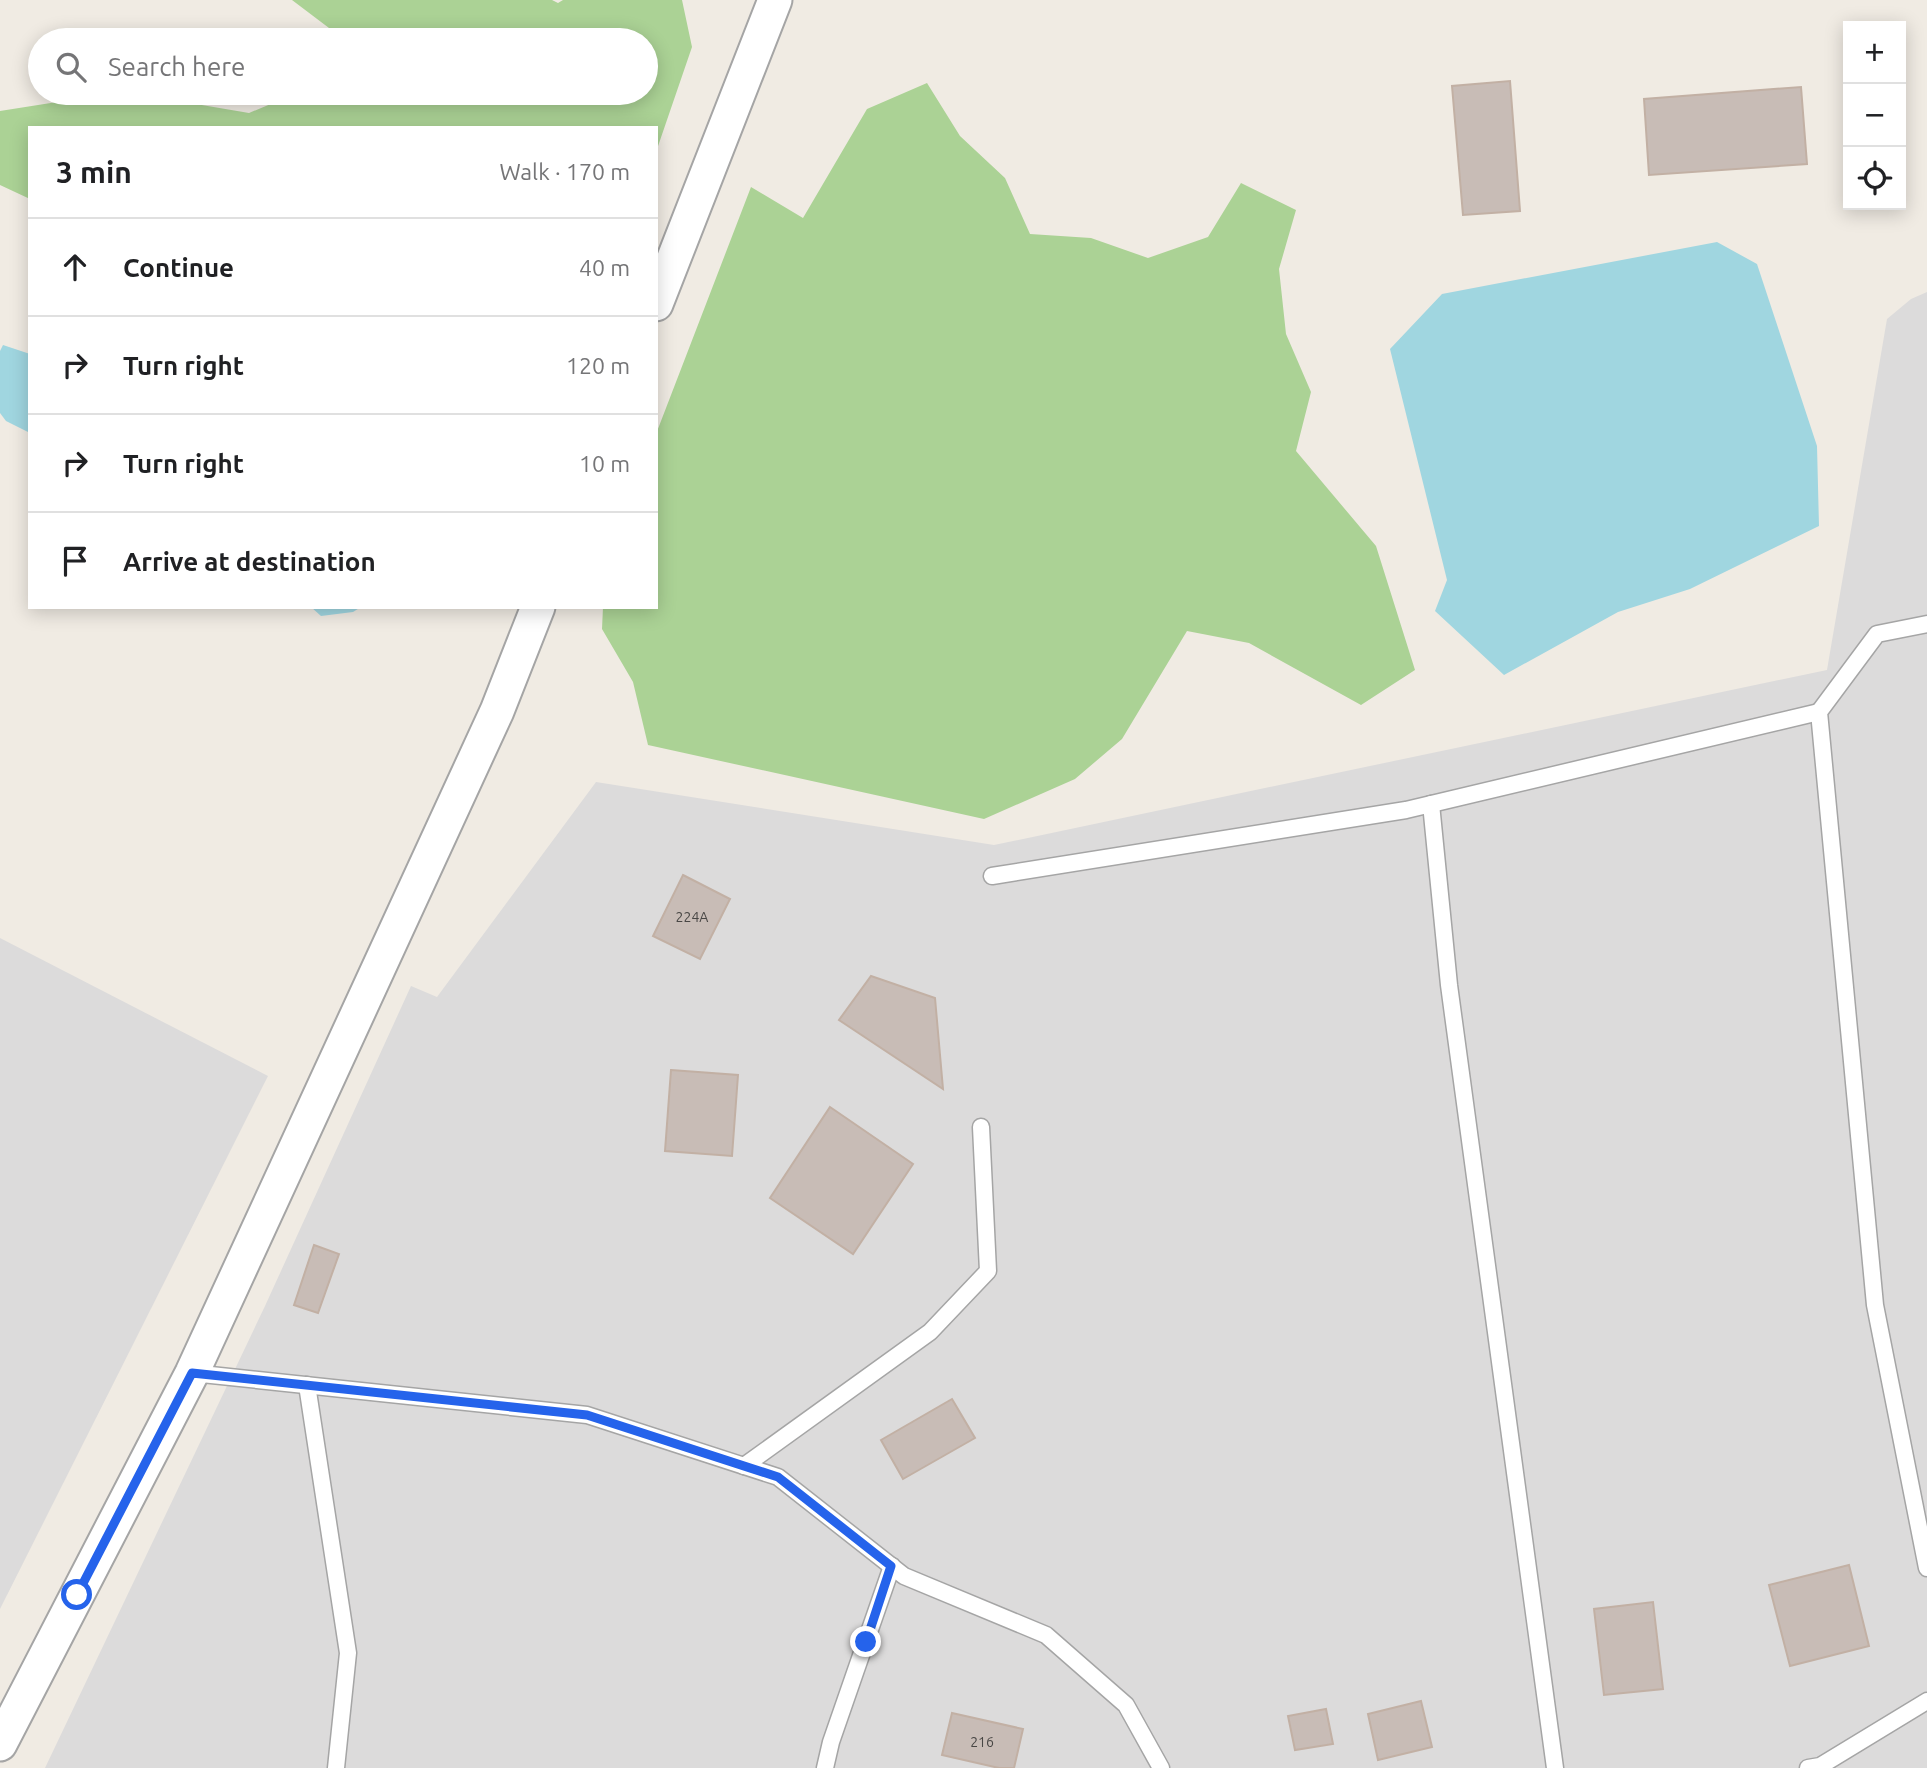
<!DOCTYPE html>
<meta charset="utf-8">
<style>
:root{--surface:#fff;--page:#f6f6f6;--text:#202124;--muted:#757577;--line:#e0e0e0}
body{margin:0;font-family:Ubuntu,sans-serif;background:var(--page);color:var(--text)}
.controls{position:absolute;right:21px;top:21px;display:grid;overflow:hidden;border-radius:0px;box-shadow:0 4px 18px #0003}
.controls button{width:63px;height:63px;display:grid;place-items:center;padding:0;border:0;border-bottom:2px solid var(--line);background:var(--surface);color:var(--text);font:35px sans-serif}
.stop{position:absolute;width:21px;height:21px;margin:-16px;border:5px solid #2563eb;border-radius:50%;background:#fff}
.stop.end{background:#2563eb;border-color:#fff;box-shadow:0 2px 7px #0008}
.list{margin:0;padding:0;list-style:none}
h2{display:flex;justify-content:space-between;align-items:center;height:91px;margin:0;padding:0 28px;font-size:30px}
h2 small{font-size:23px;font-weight:400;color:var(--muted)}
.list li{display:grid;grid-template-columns:46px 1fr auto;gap:21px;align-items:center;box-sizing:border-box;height:98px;padding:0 28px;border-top:2px solid var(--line)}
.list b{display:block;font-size:26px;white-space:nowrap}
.list em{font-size:23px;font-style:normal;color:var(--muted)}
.icon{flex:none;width:38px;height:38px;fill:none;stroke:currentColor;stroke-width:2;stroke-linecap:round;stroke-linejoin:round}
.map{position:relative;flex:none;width:1927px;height:1768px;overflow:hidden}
.search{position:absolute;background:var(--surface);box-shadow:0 4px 18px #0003;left:28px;top:28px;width:630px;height:77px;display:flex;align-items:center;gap:18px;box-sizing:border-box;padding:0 24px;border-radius:38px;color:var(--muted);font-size:26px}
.panel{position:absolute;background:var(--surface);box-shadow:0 4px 18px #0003;left:28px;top:126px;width:630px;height:483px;border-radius:0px}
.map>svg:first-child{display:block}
.residential{fill:#dcdbdb}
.forest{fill:#abd295}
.water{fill:#a0d6e0}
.building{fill:#c8bcb6;stroke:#c2b0a4;stroke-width:2}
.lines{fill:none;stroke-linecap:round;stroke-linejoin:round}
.service-casing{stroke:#a5a5a5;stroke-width:19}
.minor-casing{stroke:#a5a5a5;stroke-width:37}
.service{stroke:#fff;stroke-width:16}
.minor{stroke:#fff;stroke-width:33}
.route{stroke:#2563eb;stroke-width:9}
.labels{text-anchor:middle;stroke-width:5;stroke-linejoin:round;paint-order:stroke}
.number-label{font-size:14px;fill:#484644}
</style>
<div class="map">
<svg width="1927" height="1768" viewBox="0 0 1927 1768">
<rect width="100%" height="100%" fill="#f0ebe3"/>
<g class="residential">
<path d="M1927 292V1768H45L265 1306 411 986 437 997 596 782 994 845 1827 670 1887 319 1911 299Z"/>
<path d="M0 938 268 1076 0 1609Z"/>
</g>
<g class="forest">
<path d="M292 0H552L558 3 563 0H682L692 47 656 152V128H30V199L0 185V111L114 93H131L249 113 297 93H646V40H324L329 28Z"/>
<path d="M927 83 960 136 1005 178 1030 234 1091 238 1148 258 1208 237 1241 183 1296 210 1279 269 1286 334 1311 392 1296 451 1376 546 1415 670 1361 705 1249 643 1187 631 1122 739 1075 779 984 819 648 745 633 682 602 629 603 607H656V434L751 187 803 218 867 109Z"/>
</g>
<g class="water">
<path d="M1717 242 1757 264 1817 446 1819 526 1690 589 1618 612 1504 675 1435 611 1447 580 1390 349 1442 294Z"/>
<path d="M3 345 30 354V433L6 421 0 413V351Z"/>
<path d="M311 607H361L353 612 321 616Z"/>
</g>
<g class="building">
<path d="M1510 81 1520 211 1463 215 1452 86Z"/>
<path d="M1801 87 1807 164 1649 175 1644 99Z"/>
<path d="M683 875 730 899 700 959 653 936Z"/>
<path d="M871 976 935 998 943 1089 839 1020Z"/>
<path d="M671 1070 738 1075 732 1156 665 1151Z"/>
<path d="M830 1107 913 1164 853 1254 770 1198Z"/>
<path d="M314 1245 339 1254 318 1313 294 1305Z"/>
<path d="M952 1399 975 1438 903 1479 881 1440Z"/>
<path d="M1849 1565 1869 1646 1790 1666 1769 1585Z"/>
<path d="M1653 1602 1663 1689 1604 1695 1594 1609Z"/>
<path d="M1421 1701 1432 1747 1378 1760 1368 1714Z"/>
<path d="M1326 1709 1333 1744 1295 1750 1288 1716Z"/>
<path d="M952 1713 1023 1729 1014 1768H999L942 1755Z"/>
</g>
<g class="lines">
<g class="service-casing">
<g id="service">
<path d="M1927 624 1877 634 1819 712 1875 1305 1927 1568"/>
<path d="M1431 804 1449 985 1555 1768"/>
<path d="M992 876 1406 810 1819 712"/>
<path d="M192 1373 587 1415 778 1477 904 1576 1046 1635 1126 1705 1161 1768"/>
<path d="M307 1385 348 1653 336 1768"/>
<path d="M744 1466 930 1332 988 1271 981 1127"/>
<path d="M825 1768 831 1742 892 1566"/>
<path d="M1808 1768 1820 1766 1927 1701"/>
</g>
</g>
<g class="minor-casing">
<g id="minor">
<path d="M656 304 775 0"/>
<path d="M0 1744 192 1373 497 711 538 607"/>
</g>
</g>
<use href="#service" class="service"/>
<use href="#minor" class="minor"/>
</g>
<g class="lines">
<path class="route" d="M77 1595 192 1373 587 1415 778 1477 891 1566 866 1642"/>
</g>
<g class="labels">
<g class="number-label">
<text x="692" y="922">224А</text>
<text x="982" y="1747">216</text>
</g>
</g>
</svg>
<div class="controls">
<button>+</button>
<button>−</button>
<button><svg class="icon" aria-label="locate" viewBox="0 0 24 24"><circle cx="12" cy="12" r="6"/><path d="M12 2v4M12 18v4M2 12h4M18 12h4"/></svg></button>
</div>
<div class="stop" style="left:77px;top:1595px"></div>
<div class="stop end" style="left:866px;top:1642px"></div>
<div class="search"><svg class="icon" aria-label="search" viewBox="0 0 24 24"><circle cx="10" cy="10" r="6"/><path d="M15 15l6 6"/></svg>Search here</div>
<section class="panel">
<h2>3 min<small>Walk · 170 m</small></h2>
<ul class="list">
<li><svg class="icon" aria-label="ahead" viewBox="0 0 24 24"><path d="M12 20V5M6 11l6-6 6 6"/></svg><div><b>Continue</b></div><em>40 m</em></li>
<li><svg class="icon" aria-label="right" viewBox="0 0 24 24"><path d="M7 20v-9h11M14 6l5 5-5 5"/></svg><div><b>Turn right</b></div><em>120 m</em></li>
<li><svg class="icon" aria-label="right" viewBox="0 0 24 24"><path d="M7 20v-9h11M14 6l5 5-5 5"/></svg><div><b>Turn right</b></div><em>10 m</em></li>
<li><svg class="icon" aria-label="arrive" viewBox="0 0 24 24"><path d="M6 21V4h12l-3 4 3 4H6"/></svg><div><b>Arrive at destination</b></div></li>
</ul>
</section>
</div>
